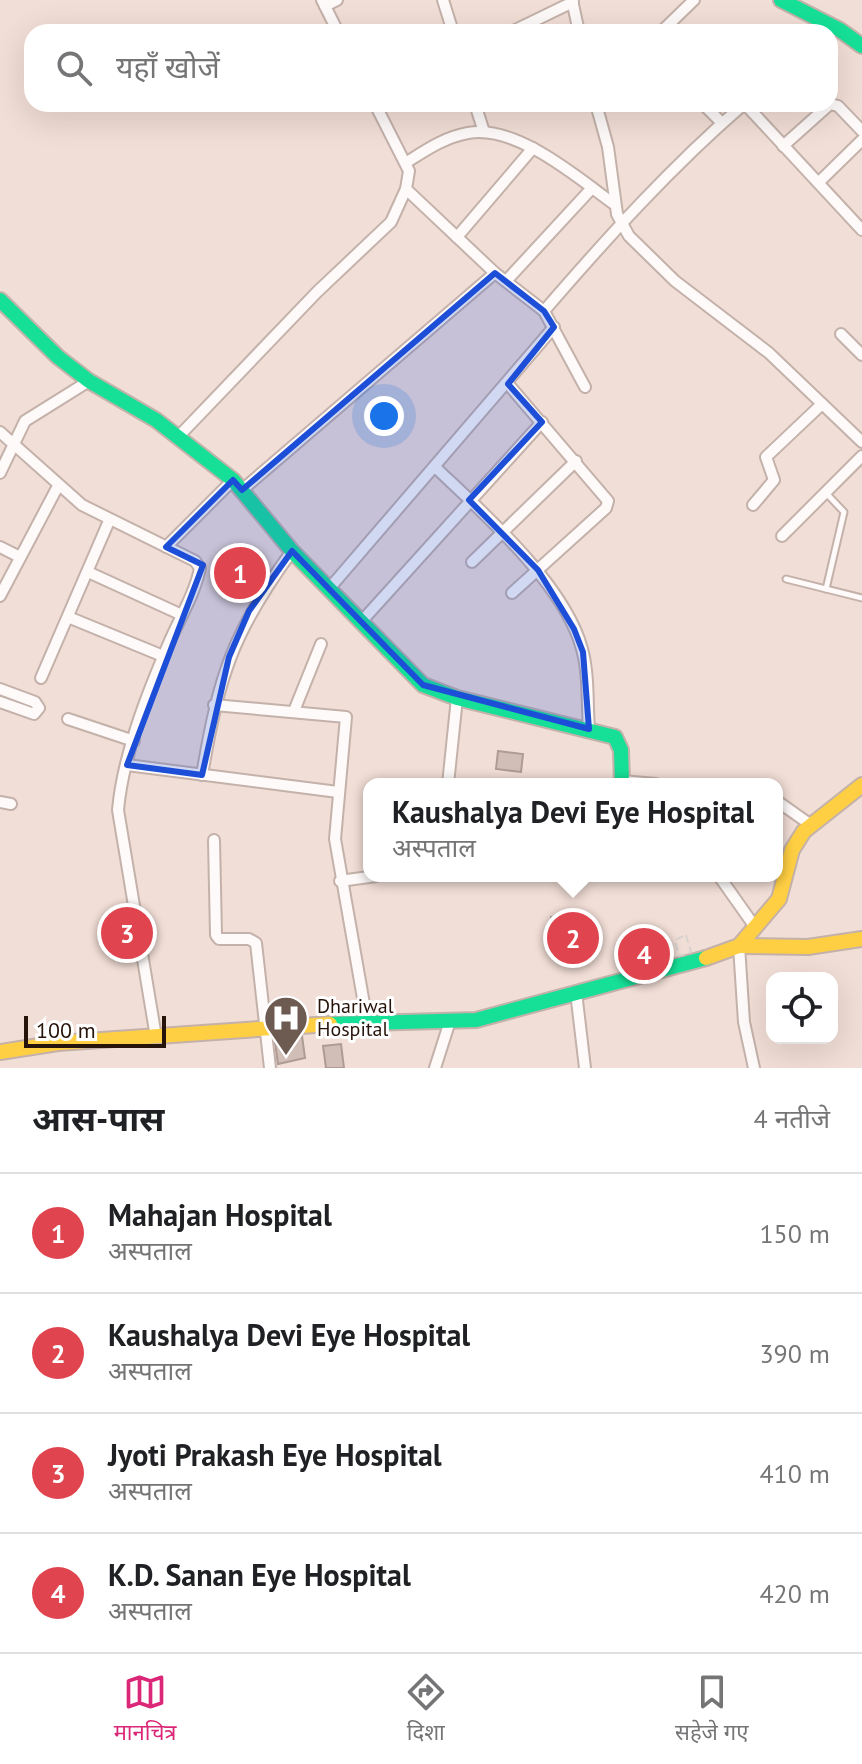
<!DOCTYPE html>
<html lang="hi">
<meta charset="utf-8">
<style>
:root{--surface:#fff;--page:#f2f2f2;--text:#202124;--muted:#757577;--line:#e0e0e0;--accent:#db2777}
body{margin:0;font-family:"PT Sans","Noto Sans Devanagari",sans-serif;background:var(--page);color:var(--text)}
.controls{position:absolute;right:24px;bottom:24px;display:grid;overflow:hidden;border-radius:16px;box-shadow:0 8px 32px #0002}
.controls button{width:72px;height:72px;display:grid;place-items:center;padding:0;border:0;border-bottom:2px solid var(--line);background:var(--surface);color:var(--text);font:40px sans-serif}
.scale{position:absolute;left:24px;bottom:20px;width:142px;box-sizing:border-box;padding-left:8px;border:4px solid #26130a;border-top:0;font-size:22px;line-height:28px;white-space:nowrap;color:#26130a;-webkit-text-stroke:6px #fff;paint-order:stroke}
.you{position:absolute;left:384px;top:416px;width:28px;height:28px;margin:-20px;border:6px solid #fff;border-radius:50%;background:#1a73e8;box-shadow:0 0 0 12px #1a73e833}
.badge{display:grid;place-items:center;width:52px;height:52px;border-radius:50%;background:var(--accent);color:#fff;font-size:26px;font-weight:700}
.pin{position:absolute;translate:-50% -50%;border:4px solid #fff;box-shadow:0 2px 8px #0006}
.popup{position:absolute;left:363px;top:778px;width:420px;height:104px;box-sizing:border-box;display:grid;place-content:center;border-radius:16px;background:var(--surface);filter:drop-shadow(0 2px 6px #0005);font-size:26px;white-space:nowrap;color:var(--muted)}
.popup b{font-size:30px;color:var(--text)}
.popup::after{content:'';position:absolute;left:50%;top:100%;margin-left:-16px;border:16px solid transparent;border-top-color:var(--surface)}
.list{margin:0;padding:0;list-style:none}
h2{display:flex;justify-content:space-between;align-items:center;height:104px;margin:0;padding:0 32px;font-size:34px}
h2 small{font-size:26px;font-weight:400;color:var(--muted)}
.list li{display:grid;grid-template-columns:52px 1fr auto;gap:24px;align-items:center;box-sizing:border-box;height:120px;padding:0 32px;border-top:2px solid var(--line)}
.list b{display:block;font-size:30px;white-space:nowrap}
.list p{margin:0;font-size:26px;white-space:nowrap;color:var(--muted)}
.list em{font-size:26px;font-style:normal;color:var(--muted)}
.icon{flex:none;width:44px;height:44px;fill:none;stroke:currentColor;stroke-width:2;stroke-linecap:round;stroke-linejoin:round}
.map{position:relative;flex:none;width:862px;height:1068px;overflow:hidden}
.search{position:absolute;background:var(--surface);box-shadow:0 8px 32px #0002;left:24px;right:24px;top:24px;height:88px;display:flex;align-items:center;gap:20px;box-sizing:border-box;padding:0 28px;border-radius:24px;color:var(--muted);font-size:30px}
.sheet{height:584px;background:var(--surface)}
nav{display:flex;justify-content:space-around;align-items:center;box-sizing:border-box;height:112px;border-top:2px solid var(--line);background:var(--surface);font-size:22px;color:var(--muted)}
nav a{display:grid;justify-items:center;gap:4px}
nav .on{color:var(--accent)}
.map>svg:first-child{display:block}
.building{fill:#d1beb6;stroke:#ae9b94;stroke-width:2}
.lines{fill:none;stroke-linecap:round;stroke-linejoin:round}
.lane-casing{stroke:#c4b1aa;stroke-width:9}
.street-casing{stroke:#c4b1aa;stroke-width:14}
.fast-casing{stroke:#c4b1aa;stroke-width:18}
.slow-casing{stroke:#c4b1aa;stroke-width:18}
.path{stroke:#d9d3d0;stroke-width:2;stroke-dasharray:8 4;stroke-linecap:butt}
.lane{stroke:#fdfaf9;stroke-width:5}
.street{stroke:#fdfaf9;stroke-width:10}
.fast{stroke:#16e098;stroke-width:14}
.slow{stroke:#ffcf43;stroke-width:14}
.marked{fill:#1d4ed8;fill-opacity:0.2;stroke:#1d4ed8;stroke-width:6;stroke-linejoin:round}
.labels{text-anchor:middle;stroke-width:6;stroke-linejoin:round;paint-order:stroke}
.poi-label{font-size:20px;fill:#26130a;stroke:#fff;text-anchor:start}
</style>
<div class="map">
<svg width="862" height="1068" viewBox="0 0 862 1068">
<rect width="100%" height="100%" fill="#f1ded6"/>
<g class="building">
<path d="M225 558 251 570 247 585 214 570 218 560 223 562Z"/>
<path d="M498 751 523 754 521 772 496 769Z"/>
<path d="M572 914 576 942 555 945 551 917Z"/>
<path d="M302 1036 305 1058 278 1064 275 1043Z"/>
<path d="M341 1044 344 1068H326L323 1046Z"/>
</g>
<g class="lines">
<g class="lane-casing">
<g id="lane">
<path d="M786 579 862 598"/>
<path d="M826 589 844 512 826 493"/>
</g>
</g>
<g class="street-casing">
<g id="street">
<path d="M322 0 338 32"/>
<path d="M443 0 453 32"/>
<path d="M572 0 579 32"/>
<path d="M325 6 337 0"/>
<path d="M511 32 573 2"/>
<path d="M661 32 694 0"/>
<path d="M475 104 484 132"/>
<path d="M596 104 608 147 617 214 629 236 675 281 769 353 862 442"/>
<path d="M703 104 720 121"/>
<path d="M745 104 862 230"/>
<path d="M783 146 830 104 838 106 862 131"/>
<path d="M407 162C426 150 445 137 468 133 516 124 578 178 614 204"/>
<path d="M819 182 862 140"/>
<path d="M406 189 495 273 544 311 585 387"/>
<path d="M457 237 533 148"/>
<path d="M507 280 592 188"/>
<path d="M544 311C607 238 671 167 744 104"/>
<path d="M841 334 862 355"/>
<path d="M508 384 608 501 606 508 512 593"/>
<path d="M0 432 82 505 195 561 200 568C195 594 179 619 169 643 147 694 123 755 118 810L156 1037"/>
<path d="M179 436 317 292 391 222 406 189 409 171 375 104"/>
<path d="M435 467C482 512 565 584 582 649 589 674 587 703 589 729"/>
<path d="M0 473 25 421 89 381"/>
<path d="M242 490 495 273"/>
<path d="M753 505 774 480 766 457 822 404"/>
<path d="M782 536 862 456"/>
<path d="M0 547 20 557"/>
<path d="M166 547 233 480"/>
<path d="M472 562 576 461"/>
<path d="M88 572 182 615"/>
<path d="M328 590 554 327"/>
<path d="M0 596 58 486"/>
<path d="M68 617 163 656"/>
<path d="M361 622 542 422"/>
<path d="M41 678 109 521"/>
<path d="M0 689 35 702 39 708 34 714 0 702"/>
<path d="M214 705 346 717 335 839 367 1021"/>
<path d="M294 711 321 644"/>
<path d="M68 719 134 741"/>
<path d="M127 765 338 792"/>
<path d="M202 775C219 676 232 633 292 551"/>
<path d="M622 781 656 784"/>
<path d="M448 784 457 698"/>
<path d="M777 801 811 825"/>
<path d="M0 802 11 804"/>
<path d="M214 840 216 935 219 939H249L256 943 270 1068"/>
<path d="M719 876 755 927"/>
<path d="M340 881 376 876"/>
<path d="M739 946 744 1022 754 1068"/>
<path d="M576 992 585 1068"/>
<path d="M435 1068 450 1021"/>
</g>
</g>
<g class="fast-casing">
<g id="fast">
<path d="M781 0 840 30 862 46"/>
<path d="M0 300 58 357 89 381 156 420 233 480 292 551 423 685 457 698 615 737 621 750 622 784"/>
<path d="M330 1024 476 1020 706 958"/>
</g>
</g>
<g class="slow-casing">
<g id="slow">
<path d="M739 946 808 947 862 939"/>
<path d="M706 958 739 946 779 899 792 850 804 831 862 785"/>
<path d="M0 1052 58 1043 330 1024"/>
</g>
</g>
<path class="path" d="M686 935 691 952 679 956 675 940Z"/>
<use href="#lane" class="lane"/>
<use href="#street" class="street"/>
<use href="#fast" class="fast"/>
<use href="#slow" class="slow"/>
</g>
<path class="marked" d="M495 273 544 311 554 327 508 384 542 422 469 500 538 570 574 629 583 652 589 729 423 685 292 551 249 611 229 657 202 775 127 765 203 565 166 547 233 480 242 490Z"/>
<defs>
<g id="hospital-pin" transform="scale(2.3)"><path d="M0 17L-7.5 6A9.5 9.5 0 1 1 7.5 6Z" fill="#6d5a51" stroke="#fff"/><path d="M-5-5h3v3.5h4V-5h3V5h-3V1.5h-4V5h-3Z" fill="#fff"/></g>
</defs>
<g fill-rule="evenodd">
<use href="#hospital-pin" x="286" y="1018"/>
</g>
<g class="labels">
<g class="poi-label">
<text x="317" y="1013">Dhariwal<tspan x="317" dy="23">Hospital</tspan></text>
</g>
</g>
</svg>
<div class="controls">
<button><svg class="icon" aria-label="locate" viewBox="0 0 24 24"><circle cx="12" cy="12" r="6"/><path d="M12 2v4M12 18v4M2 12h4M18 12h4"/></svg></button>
</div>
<div class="scale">100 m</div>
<div class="you"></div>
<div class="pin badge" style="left:240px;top:573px;background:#e0444e">1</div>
<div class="pin badge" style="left:573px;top:938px;background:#e0444e">2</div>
<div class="popup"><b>Kaushalya Devi Eye Hospital</b>अस्पताल</div>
<div class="pin badge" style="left:127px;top:933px;background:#e0444e">3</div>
<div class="pin badge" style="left:644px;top:954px;background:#e0444e">4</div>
<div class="search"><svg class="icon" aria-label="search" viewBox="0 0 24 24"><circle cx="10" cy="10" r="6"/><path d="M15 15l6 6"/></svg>यहाँ खोजें</div>
</div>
<section class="sheet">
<h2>आस-पास<small>4 नतीजे</small></h2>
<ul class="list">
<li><span class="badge" style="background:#e0444e">1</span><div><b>Mahajan Hospital</b><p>अस्पताल</p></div><em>150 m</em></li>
<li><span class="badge" style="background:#e0444e">2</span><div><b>Kaushalya Devi Eye Hospital</b><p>अस्पताल</p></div><em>390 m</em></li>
<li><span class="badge" style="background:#e0444e">3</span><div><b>Jyoti Prakash Eye Hospital</b><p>अस्पताल</p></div><em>410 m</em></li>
<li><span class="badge" style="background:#e0444e">4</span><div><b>K.D. Sanan Eye Hospital</b><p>अस्पताल</p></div><em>420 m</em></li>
</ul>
</section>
<nav>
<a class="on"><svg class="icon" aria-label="map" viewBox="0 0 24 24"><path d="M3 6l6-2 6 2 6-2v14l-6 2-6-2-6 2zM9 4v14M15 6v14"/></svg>मानचित्र</a>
<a><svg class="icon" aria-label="directions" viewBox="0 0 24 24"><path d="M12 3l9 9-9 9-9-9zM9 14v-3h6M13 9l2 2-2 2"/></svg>दिशा</a>
<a><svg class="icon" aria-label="saved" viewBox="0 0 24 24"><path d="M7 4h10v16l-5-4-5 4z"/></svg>सहेजे गए</a>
</nav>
